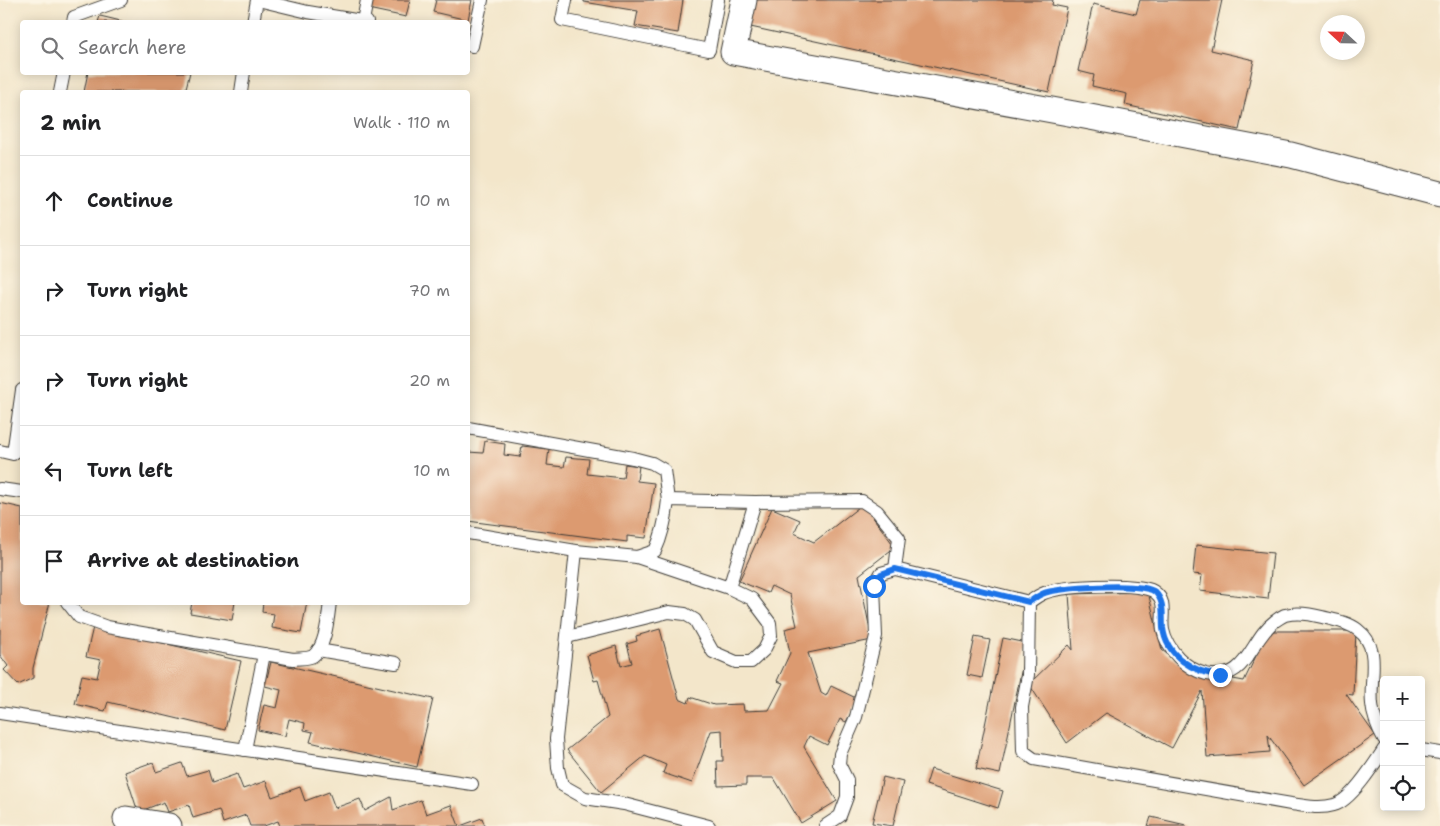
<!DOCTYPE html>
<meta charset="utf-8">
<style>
:root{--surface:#fff;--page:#f2f2f2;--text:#202124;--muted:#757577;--line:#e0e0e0}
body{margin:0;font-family:"Shantell Sans",sans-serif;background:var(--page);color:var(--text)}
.controls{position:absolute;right:15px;bottom:15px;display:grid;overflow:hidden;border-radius:5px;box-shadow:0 2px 12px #0003}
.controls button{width:45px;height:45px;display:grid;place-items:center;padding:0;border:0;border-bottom:1px solid var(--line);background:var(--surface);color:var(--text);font:25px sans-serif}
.compass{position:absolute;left:1320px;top:15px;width:45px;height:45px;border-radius:50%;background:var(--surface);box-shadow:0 2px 12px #0003;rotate:292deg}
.stop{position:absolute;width:15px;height:15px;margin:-11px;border:4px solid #1a73e8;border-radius:50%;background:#fff}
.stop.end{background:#1a73e8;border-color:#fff;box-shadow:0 1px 5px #0008}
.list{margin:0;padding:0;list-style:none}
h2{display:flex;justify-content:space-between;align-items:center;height:65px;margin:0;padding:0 20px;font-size:21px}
h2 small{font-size:16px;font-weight:400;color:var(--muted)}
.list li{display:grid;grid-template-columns:32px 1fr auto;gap:15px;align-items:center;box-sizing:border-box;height:90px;padding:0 20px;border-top:1px solid var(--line)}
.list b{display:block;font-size:19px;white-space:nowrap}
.list em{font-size:16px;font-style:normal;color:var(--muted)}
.icon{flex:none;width:28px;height:28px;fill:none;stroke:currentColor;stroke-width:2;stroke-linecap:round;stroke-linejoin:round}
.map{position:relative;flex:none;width:1440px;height:826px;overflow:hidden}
.search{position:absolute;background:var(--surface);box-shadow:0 2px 12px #0003;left:20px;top:20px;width:450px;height:55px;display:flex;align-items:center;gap:12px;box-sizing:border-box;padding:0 18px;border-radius:5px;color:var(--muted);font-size:19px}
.panel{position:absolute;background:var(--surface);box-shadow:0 2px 12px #0003;left:20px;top:90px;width:450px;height:515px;border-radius:5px}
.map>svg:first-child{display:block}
.building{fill:#dc9a70}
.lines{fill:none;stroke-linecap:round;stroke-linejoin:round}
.service-casing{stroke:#3c3a36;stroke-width:14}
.minor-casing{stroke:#3c3a36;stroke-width:27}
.service{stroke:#fff;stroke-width:12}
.minor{stroke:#fff;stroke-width:25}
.route{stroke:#1a73e8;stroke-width:6}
</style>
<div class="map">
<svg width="1440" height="826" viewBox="0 0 1440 826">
<rect width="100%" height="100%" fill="#fcf5e5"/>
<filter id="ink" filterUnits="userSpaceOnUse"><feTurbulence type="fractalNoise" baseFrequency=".02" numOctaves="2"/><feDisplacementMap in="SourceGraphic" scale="10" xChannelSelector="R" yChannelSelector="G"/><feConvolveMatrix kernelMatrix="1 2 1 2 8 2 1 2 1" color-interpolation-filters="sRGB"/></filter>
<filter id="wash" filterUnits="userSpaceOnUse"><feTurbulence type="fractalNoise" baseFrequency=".0096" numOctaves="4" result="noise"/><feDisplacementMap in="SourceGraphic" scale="20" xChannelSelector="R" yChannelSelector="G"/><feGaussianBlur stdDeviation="1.12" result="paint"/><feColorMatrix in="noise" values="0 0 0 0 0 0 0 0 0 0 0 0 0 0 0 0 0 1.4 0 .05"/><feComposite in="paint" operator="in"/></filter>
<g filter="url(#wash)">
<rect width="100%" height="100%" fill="#f3e6ca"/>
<g id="blocks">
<g class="building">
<path d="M370 0H410L406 17 368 9Z"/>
<path d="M436 0H472L468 20 433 12Z"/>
<path d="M584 0H683L678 33 635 26 638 11 584 2Z"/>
<path d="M751 0H1053L1052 5 1067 8 1049 92 746 26Z"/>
<path d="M1140 0H1222L1211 50 1254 60 1239 130 1125 105 1127 94 1092 86 1094 75 1078 71 1093 4 1136 14Z"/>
<path d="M100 16 125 22H98Z"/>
<path d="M88 72H190L185 92H84Z"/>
<path d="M485 441 505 444 504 455 520 457 522 446 549 449 547 465 564 467 566 457 589 459 587 474 623 478 625 464 639 466 637 481 654 483 646 538 627 536V542L468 521V452L483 453Z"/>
<path d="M0 503 22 508V602H50L33 668V678L18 685 4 670 8 666 0 655Z"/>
<path d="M863 504 895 547 859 575 872 640 808 653 821 693 826 696 831 686 858 699 846 722 840 719 827 745 809 736 804 747 837 801 801 823 774 778H746V785L718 786 717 761H723L722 730 711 731 692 783 663 773 666 765 645 756 601 792 567 750 608 717 598 680 594 681 587 655 616 646 621 666 632 663 627 644 637 641 636 636 660 629 679 699 688 703 690 697 714 705 743 704 744 711 769 710 783 683 777 681 790 653 785 629 797 626 790 595 771 586 768 593 739 581 772 508 800 520 794 533 814 542Z"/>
<path d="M1196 545 1273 553 1268 599 1200 591 1202 575 1193 574Z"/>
<path d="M1148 592 1162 650 1198 678 1200 673 1244 681 1268 631H1356L1353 695 1346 694 1375 735 1304 785 1268 735 1270 752 1207 757 1202 691 1172 748 1106 713 1067 743 1029 684 1069 645 1073 650 1069 594Z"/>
<path d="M192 602H235L232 620 190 613Z"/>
<path d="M263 602H307L301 633 272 628 274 614 262 612Z"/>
<path d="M93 627 241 661 225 730 108 702 105 711 75 704 82 675 97 678 101 660 86 657Z"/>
<path d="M975 637 990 640 982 678 967 675Z"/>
<path d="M1003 638 1027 643 1000 774 976 769Z"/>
<path d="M271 662 433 699 417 767 310 742 313 732 304 730 305 723 289 719 285 736 258 730 264 705 277 708 281 690 265 686Z"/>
<path d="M153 762 156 772 182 763 187 776 208 770 212 783 237 774 243 789 266 781 272 797 300 787 305 801 329 792 335 808 360 799 365 811 391 797 393 810 421 800 426 814 451 805 459 826H280L278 821 264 826H250L246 815 223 823 219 810 193 818 189 805 168 812 164 802 138 812 125 772Z"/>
<path d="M931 769 1003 791 998 808 926 785Z"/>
<path d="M883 777 903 782 893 826 872 823Z"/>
<path d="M1151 817 1186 825V826H1148Z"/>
<path d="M482 818 485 826H460Z"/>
</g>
</g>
</g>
<g filter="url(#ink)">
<use href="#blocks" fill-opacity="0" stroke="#3c3a36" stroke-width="1"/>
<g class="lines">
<g class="service-casing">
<g id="service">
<path d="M258 0 308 12 367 22"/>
<path d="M566 0 562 20 709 50 718 0"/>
<path d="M363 21 367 0"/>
<path d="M73 22 74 17 121 0"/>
<path d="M253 22 257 0"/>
<path d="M468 45 472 46 482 0"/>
<path d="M60 92 64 72"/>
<path d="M241 92 244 72"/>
<path d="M468 428 633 458 652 463 664 470 668 500"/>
<path d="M0 451 13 454 22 390"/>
<path d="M0 489 22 492"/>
<path d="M468 533 576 551 637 557 655 551C663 534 666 518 668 500L755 502 862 501 877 511 899 538 895 569"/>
<path d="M576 551 556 739 558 768 562 785 585 798 624 804 709 826"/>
<path d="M729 588 755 502"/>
<path d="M67 602 79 617 107 627 293 659C299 658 308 659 313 656 326 647 328 617 330 602"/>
<path d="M567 637 669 612 685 614 695 620 713 652 736 662H751L764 650 771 636 770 623 752 599 729 588 637 557"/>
<path d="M318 650 396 663"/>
<path d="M0 713 472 784"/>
<path d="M1384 739C1378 728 1373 717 1372 704 1369 678 1382 648 1358 630 1348 622 1334 620 1322 617 1311 614 1296 612 1285 615 1282 616 1278 619 1275 621 1249 640 1248 683 1206 674 1186 669 1167 650 1163 630 1161 621 1165 608 1161 600 1160 596 1154 591 1151 590 1131 583 1060 585 1042 594 1037 596 1033 600 1029 602L1028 675 1022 707 1023 751 1034 759 1291 804C1305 806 1320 809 1334 805 1351 801 1375 763 1384 749"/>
<path d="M245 750 264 654"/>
<path d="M1421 750 1440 753"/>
<path d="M825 826 840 816 847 797V780L839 764 840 754 856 717 876 636 874 586 881 573 895 569 1029 602"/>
</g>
</g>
<g class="minor-casing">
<g id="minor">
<path d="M744 0 733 52 1074 114 1291 155 1440 194"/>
<path d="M126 819 169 826"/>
</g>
</g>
<use href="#service" class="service"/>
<use href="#minor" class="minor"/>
</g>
</g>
<g class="lines" filter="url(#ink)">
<path class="route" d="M874 586 881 574 895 569 1029 602C1033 600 1037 596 1042 594 1056 587 1144 582 1155 592 1165 602 1162 614 1163 628 1166 656 1194 673 1220 675"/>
</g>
</svg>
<div class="controls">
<button>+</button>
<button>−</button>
<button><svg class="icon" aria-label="locate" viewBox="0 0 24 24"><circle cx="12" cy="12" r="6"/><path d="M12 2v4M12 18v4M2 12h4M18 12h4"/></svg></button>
</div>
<svg class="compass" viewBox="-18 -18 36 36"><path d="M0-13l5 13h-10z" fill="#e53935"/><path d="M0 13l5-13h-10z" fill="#757577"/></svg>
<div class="stop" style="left:874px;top:586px"></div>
<div class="stop end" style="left:1220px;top:675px"></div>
<div class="search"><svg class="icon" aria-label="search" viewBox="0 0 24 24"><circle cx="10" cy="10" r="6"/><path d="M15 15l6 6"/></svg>Search here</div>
<section class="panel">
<h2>2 min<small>Walk · 110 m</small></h2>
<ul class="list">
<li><svg class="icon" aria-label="ahead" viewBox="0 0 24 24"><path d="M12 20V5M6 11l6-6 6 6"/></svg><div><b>Continue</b></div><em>10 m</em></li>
<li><svg class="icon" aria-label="right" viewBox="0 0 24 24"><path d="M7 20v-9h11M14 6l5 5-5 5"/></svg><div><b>Turn right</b></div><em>70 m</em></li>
<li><svg class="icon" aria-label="right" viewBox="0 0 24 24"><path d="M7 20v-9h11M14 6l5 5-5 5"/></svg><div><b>Turn right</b></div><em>20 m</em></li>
<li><svg class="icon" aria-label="left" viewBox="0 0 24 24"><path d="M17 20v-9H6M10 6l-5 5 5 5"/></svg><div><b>Turn left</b></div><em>10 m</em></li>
<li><svg class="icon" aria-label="arrive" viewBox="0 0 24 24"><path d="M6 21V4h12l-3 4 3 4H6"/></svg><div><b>Arrive at destination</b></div></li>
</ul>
</section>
</div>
